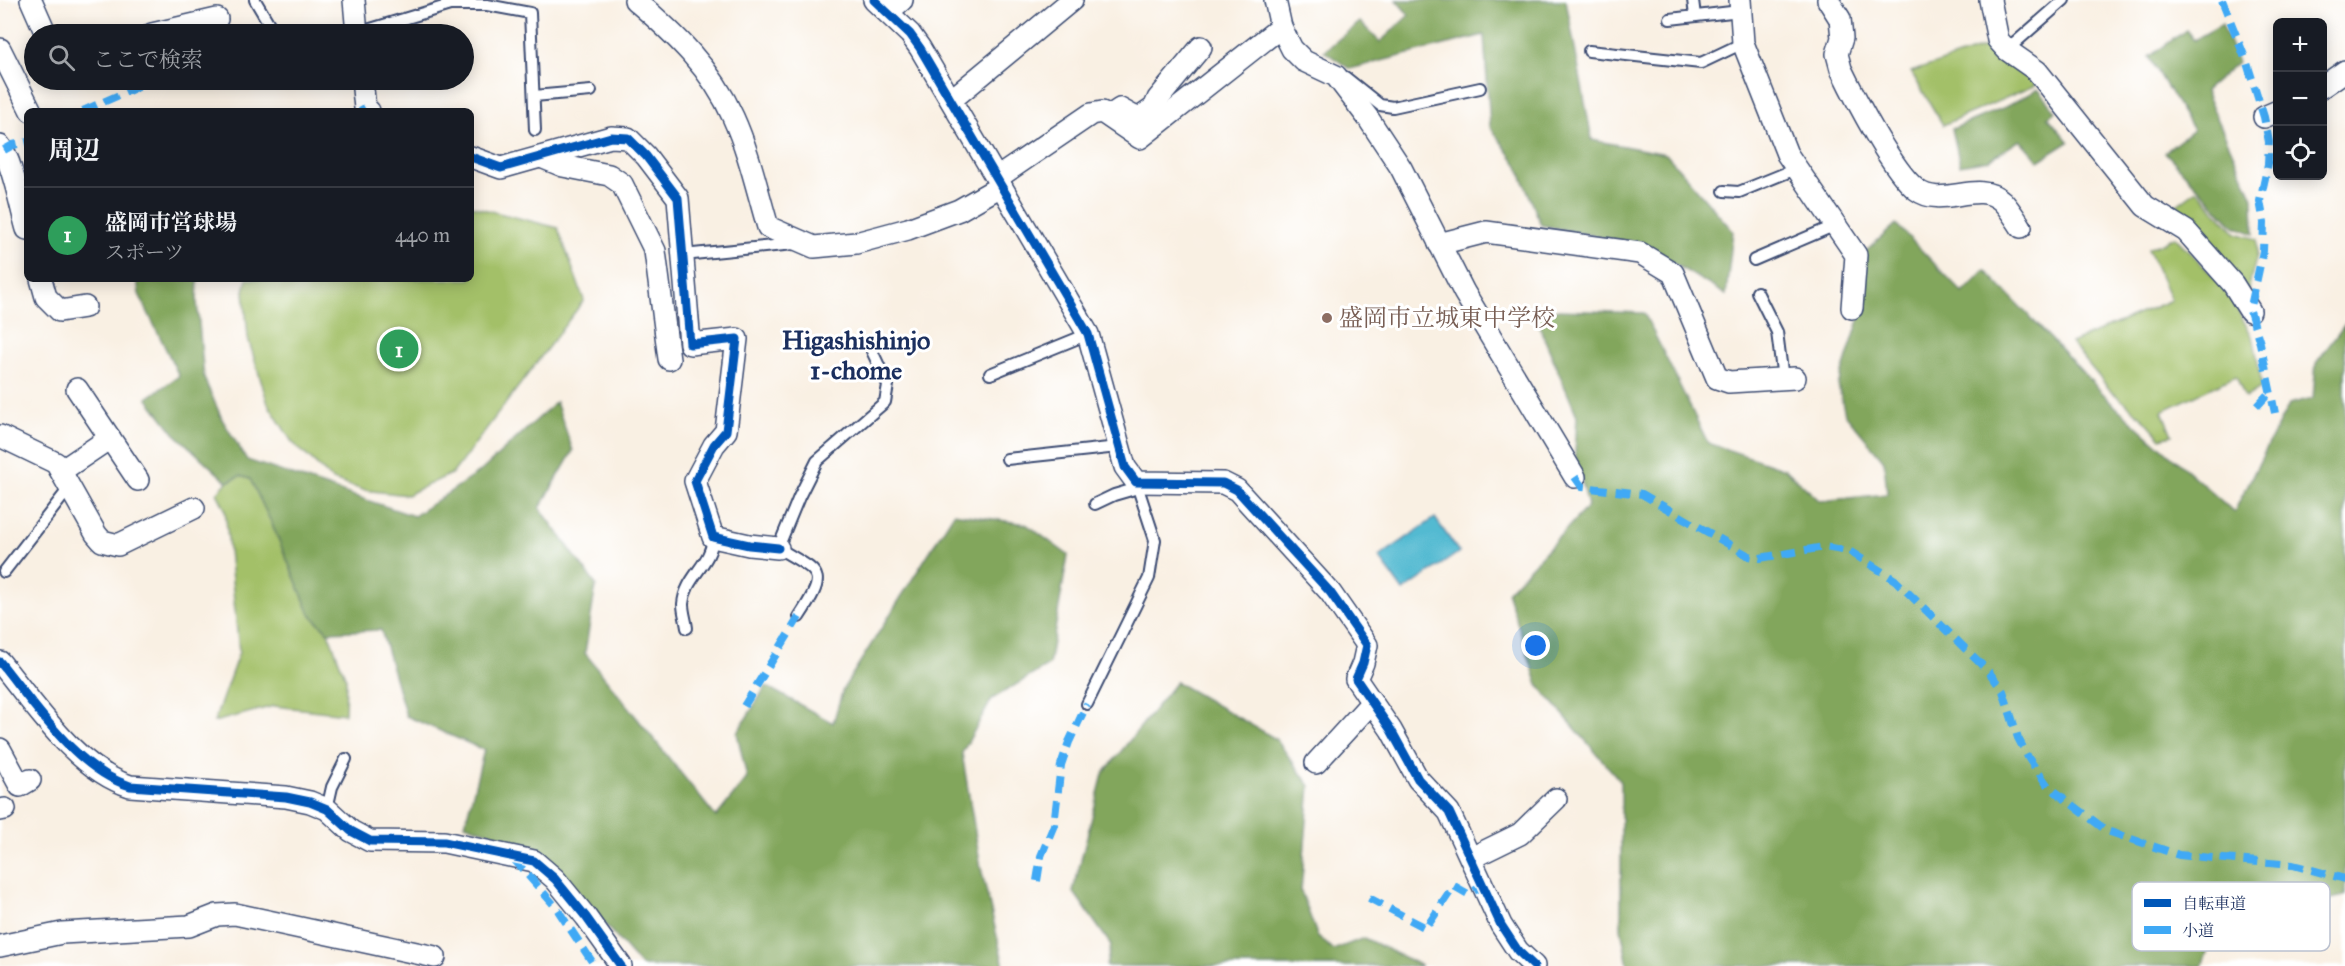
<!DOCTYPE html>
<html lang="ja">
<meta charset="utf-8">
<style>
:root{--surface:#171b24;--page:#242831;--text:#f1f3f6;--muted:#9ea1a6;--line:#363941;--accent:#1f6fb2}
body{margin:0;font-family:"IM FELL Great Primer","Noto Serif JP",serif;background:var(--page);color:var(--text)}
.controls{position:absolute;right:18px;top:18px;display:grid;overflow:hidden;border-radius:9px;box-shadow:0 3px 15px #0003}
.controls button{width:54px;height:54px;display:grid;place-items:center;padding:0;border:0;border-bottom:2px solid var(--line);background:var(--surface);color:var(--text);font:30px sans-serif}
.you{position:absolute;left:1536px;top:646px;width:21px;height:21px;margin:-15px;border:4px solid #fff;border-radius:50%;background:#1a73e8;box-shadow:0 0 0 9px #1a73e833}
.badge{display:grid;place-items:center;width:39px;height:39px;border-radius:50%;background:var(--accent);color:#fff;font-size:20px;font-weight:700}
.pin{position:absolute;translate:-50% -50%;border:3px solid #fff;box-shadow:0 2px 6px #0006}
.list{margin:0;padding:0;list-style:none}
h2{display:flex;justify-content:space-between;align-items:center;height:78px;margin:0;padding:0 24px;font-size:26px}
h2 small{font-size:20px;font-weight:400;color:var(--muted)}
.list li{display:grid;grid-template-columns:39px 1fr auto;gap:18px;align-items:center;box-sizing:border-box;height:96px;padding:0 24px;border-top:2px solid var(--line)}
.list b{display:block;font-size:22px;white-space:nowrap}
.list p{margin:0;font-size:20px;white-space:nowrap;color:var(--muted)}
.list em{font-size:20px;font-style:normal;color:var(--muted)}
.icon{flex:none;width:33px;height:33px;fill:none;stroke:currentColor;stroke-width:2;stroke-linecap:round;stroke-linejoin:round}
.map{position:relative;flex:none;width:2345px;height:966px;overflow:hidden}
.search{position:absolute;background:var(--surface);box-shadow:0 3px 15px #0003;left:24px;top:24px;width:450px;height:66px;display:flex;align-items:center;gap:15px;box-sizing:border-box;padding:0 21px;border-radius:33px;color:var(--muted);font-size:22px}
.panel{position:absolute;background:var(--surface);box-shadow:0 3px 15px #0003;left:24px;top:108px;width:450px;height:174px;border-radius:9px}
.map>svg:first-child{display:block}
.green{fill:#a3c067;stroke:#5f7862;stroke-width:1.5}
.forest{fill:#82a65c;stroke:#4e6a5d;stroke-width:1.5}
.water{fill:#53bad1;stroke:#377498;stroke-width:1.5}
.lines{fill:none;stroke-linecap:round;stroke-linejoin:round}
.lane-casing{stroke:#3c4c72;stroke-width:14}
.street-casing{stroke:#3c4c72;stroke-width:24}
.lane{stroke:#fff;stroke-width:10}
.street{stroke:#fff;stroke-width:21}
.quiet{stroke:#3fa9f5;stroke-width:8;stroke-dasharray:15 8;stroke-linecap:butt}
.cycleway-casing{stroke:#fff;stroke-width:13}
.cycleway{stroke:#0057b8;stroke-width:9}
.education-dot{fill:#8d6e63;stroke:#fff;stroke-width:2}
.labels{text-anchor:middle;stroke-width:6;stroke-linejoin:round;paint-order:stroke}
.education-label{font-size:24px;fill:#785e54;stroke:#fff;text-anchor:start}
.neighbourhood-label{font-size:26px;font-weight:bold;fill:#1b2f5e;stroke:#fff}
.key{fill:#fff;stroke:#bbc1cf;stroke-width:1.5}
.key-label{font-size:16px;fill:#1b2f5e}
</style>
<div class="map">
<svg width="2345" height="966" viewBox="0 0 2345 966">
<rect width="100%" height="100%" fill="#fff"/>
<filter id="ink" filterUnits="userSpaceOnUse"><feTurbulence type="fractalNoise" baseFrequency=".0167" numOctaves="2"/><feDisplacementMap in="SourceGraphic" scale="12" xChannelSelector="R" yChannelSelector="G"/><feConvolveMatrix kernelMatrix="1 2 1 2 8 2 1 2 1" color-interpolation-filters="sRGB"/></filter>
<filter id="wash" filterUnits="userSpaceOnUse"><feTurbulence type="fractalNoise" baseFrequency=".008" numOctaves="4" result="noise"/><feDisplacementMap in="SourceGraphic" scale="24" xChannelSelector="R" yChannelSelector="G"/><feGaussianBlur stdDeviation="1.35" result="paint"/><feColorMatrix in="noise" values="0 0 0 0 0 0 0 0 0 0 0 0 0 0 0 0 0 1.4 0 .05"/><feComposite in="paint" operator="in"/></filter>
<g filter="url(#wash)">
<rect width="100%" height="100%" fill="#f9f0e3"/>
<g class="green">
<path d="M1988 46 2030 76 2036 85 1943 125 1911 72Z"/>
<path d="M2197 190 2236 233 2257 239V255L2248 291 2169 211Z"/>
<path d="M471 206 558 228 584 300 453 473 407 495 363 490 333 480 292 442 268 404 248 338 244 291 247 279H471Z"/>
<path d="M2175 237 2227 290 2254 340 2262 387 2245 398 2236 376 2162 411 2172 435 2161 438 2145 420 2110 390 2071 343 2171 300 2148 249Z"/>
<path d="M240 476 250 479 272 524 310 614 328 632 346 679 345 714 274 706 214 722 239 652 225 509 217 493 227 482Z"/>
</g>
<g class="forest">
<path d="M1396 0H1566L1592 140 1666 154 1733 231 1726 295 1645 246 1541 225 1517 164 1490 127 1484 35 1350 69 1324 51 1360 22 1380 42 1409 15Z"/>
<path d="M2222 24 2238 62 2205 91 2253 198 2254 234 2234 226 2165 152 2193 130 2149 57 2186 30 2194 40Z"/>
<path d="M2038 89 2056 111 2048 117 2069 142 2039 161 2020 140 1989 160 1960 165 1952 129 2005 107Z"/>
<path d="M1896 224 1963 293 1985 270 2116 407 2234 512 2289 404 2313 398 2316 363 2345 324V896L2218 924 2202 966H1628L1621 928V782L1538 685 1507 592 1588 506 1575 454 1577 416 1532 309 1644 313 1708 443 1785 469 1820 501 1887 494 1884 461 1845 414 1838 385 1864 305V253Z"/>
<path d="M137 279H198L197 301 204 378 223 421 247 460 414 516 482 470 556 402 573 451 540 508 596 585 585 653 716 817 747 778 737 733 766 686 833 723 843 689 954 513 1026 524 1068 555 1049 665 992 699 962 753 981 868 1004 966H641L541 851 465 824 484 750 406 716 381 630 328 632 310 614 272 524 250 479 240 476 227 482 174 433 147 398 179 376 139 294Z"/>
<path d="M1176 682 1276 739 1310 786 1301 891 1317 935 1333 950 1364 938 1422 966H1106L1111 945 1073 891 1103 774Z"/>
</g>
<path class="water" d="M1435 518 1459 552 1403 591 1379 557Z"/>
</g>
<g filter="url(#ink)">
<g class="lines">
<g class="lane-casing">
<g id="lane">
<path d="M255 0 275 34"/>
<path d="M1693 0 1695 16"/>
<path d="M1670 19 1740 11"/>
<path d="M354 34 450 5H487L530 13 535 130"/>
<path d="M2007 50 2064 0"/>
<path d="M1589 51 1701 63 1743 43"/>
<path d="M1345 77 1380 105 1393 107 1480 88"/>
<path d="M534 96 591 91"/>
<path d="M1724 191 1739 192 1798 168"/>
<path d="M683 255 794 244"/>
<path d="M1754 260 1836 225"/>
<path d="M1757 292 1777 332 1783 379"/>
<path d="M990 374 1088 334"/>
<path d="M1007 459 1118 447"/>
<path d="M1095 504 1114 495 1138 488"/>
<path d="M4 572 70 487"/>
<path d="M799 617C829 571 821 574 778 548L799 497 817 461 885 402 888 385 872 351"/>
<path d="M687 628C686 620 683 612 683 604 685 577 712 564 713 537"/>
<path d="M1087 704 1149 578 1155 540 1136 482"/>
<path d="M327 809 332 787 346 759"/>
</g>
</g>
<g class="street-casing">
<g id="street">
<path d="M31 0 46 34"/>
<path d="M354 0 357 34"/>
<path d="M635 0C674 33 712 69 733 117 749 152 757 190 768 227L814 247 856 243 908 229 959 210 1001 186"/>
<path d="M874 0 910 34 920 48 1088 334 1125 467 1136 482 1223 483 1237 490 1330 592 1367 645 1363 663 1356 679 1391 730 1418 779 1449 812 1501 925 1518 951 1534 966"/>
<path d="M1275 0 1281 27 1292 49 1304 61 1336 76 1368 118 1401 168 1464 292 1575 477"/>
<path d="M1740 0 1743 43 1787 154 1856 255 1852 308"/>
<path d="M1828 0 1840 19 1842 38 1837 54 1841 69C1855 98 1893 172 1917 190 1942 209 1978 179 2002 201 2009 208 2015 218 2021 227"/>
<path d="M1990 0 1998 40 2007 50 2037 71 2145 206 2186 231 2233 284 2250 311"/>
<path d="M888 12 902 0"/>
<path d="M152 34 217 19"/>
<path d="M0 49 31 111"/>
<path d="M362 80 365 108 369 111"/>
<path d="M2322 87 2345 71"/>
<path d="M951 100 1072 0"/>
<path d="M1111 115 1120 109 1138 119 1154 108 1158 99 1201 47"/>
<path d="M2264 117 2278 111"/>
<path d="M0 146C12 159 21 209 27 229"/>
<path d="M471 157 501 168 611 137 628 138 646 156 678 198 690 344 737 339 726 431 714 445 695 481 713 537 749 545 778 548"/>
<path d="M541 157 563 166 609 175 622 184 655 251 669 359"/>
<path d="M997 178 1091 114 1102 112 1140 138 1281 27"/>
<path d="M1439 244 1486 232 1640 253 1673 273 1717 378 1729 382 1795 378"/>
<path d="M41 279 46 297 60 311 85 307"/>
<path d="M77 389 138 480"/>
<path d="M0 436 56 463 96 534 102 541 118 545 194 508"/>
<path d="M61 471 110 438"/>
<path d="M0 662C34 704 76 769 130 786L286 797 310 802 327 809 351 831 370 841 444 842 534 861 555 879 586 917 621 966"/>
<path d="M0 749 20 786 30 780"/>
<path d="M1316 763 1372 702"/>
<path d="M0 810 5 809"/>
<path d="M1471 858 1520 834 1556 799"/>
<path d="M0 946 62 933 189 926 217 915 235 914 435 957"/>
</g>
</g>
<use href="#lane" class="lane"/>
<use href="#street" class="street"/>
<g class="quiet">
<path d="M2222 0 2247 63 2264 117 2269 142 2268 164 2260 201 2264 223 2263 251 2250 311 2260 343 2275 413"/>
<path d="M83 111 153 80"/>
<path d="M360 111 365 108"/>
<path d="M4 150 13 145 27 142"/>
<path d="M2257 406 2271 391"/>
<path d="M1575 477 1582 487 1642 494 1749 556 1760 558 1824 547 1849 551 1895 580 1989 672 2003 691 2018 738 2029 759 2048 786 2107 831 2179 855 2293 865 2345 879"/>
<path d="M744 706 799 617"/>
<path d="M513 858 555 906 595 966"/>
<path d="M1037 881 1041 856 1054 825 1061 765 1069 742 1087 704"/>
<path d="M1369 898 1426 928 1454 886 1468 894 1483 886"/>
</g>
<g class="cycleway-casing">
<g id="cycleway">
<path d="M874 0 910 34 920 48 1088 334 1125 467 1136 482 1223 483 1237 490 1330 592 1367 645 1363 663 1356 679 1391 730 1418 779 1449 812 1501 925 1518 951 1534 966"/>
<path d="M471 157 501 168 611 137 628 138 646 156 678 198 690 344 737 339 726 431 714 445 695 481 713 537 749 545 778 548"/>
<path d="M0 662C34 704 76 769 130 786L286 797 310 802 327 809 351 831 370 841 444 842 534 861 555 879 586 917 621 966"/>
</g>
</g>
<use href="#cycleway" class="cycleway"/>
</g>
</g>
<circle class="education-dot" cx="1327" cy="318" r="6"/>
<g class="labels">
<g class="education-label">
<text x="1339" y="326">盛岡市立城東中学校</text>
</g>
<g class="neighbourhood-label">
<text x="856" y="349">Higashishinjo<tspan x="856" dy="30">1-chome</tspan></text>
</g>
</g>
<rect x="2132" y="882" width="198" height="69" rx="9" class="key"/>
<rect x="2144" y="899" width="27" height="8" fill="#0057b8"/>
<rect x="2144" y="926" width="27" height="8" fill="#3fa9f5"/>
<g class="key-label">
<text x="2182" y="909">自転車道</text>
<text x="2182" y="936">小道</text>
</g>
</svg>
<div class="controls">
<button>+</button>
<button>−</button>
<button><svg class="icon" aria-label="locate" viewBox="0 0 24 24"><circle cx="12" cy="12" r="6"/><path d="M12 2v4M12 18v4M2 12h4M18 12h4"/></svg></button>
</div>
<div class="you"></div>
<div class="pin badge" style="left:399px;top:349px;background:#2e9e5b">1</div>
<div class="search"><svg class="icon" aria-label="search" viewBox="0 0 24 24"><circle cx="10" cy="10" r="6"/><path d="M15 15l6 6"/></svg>ここで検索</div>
<section class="panel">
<h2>周辺<small></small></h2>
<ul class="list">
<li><span class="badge" style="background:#2e9e5b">1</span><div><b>盛岡市営球場</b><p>スポーツ</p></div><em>440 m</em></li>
</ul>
</section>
</div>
